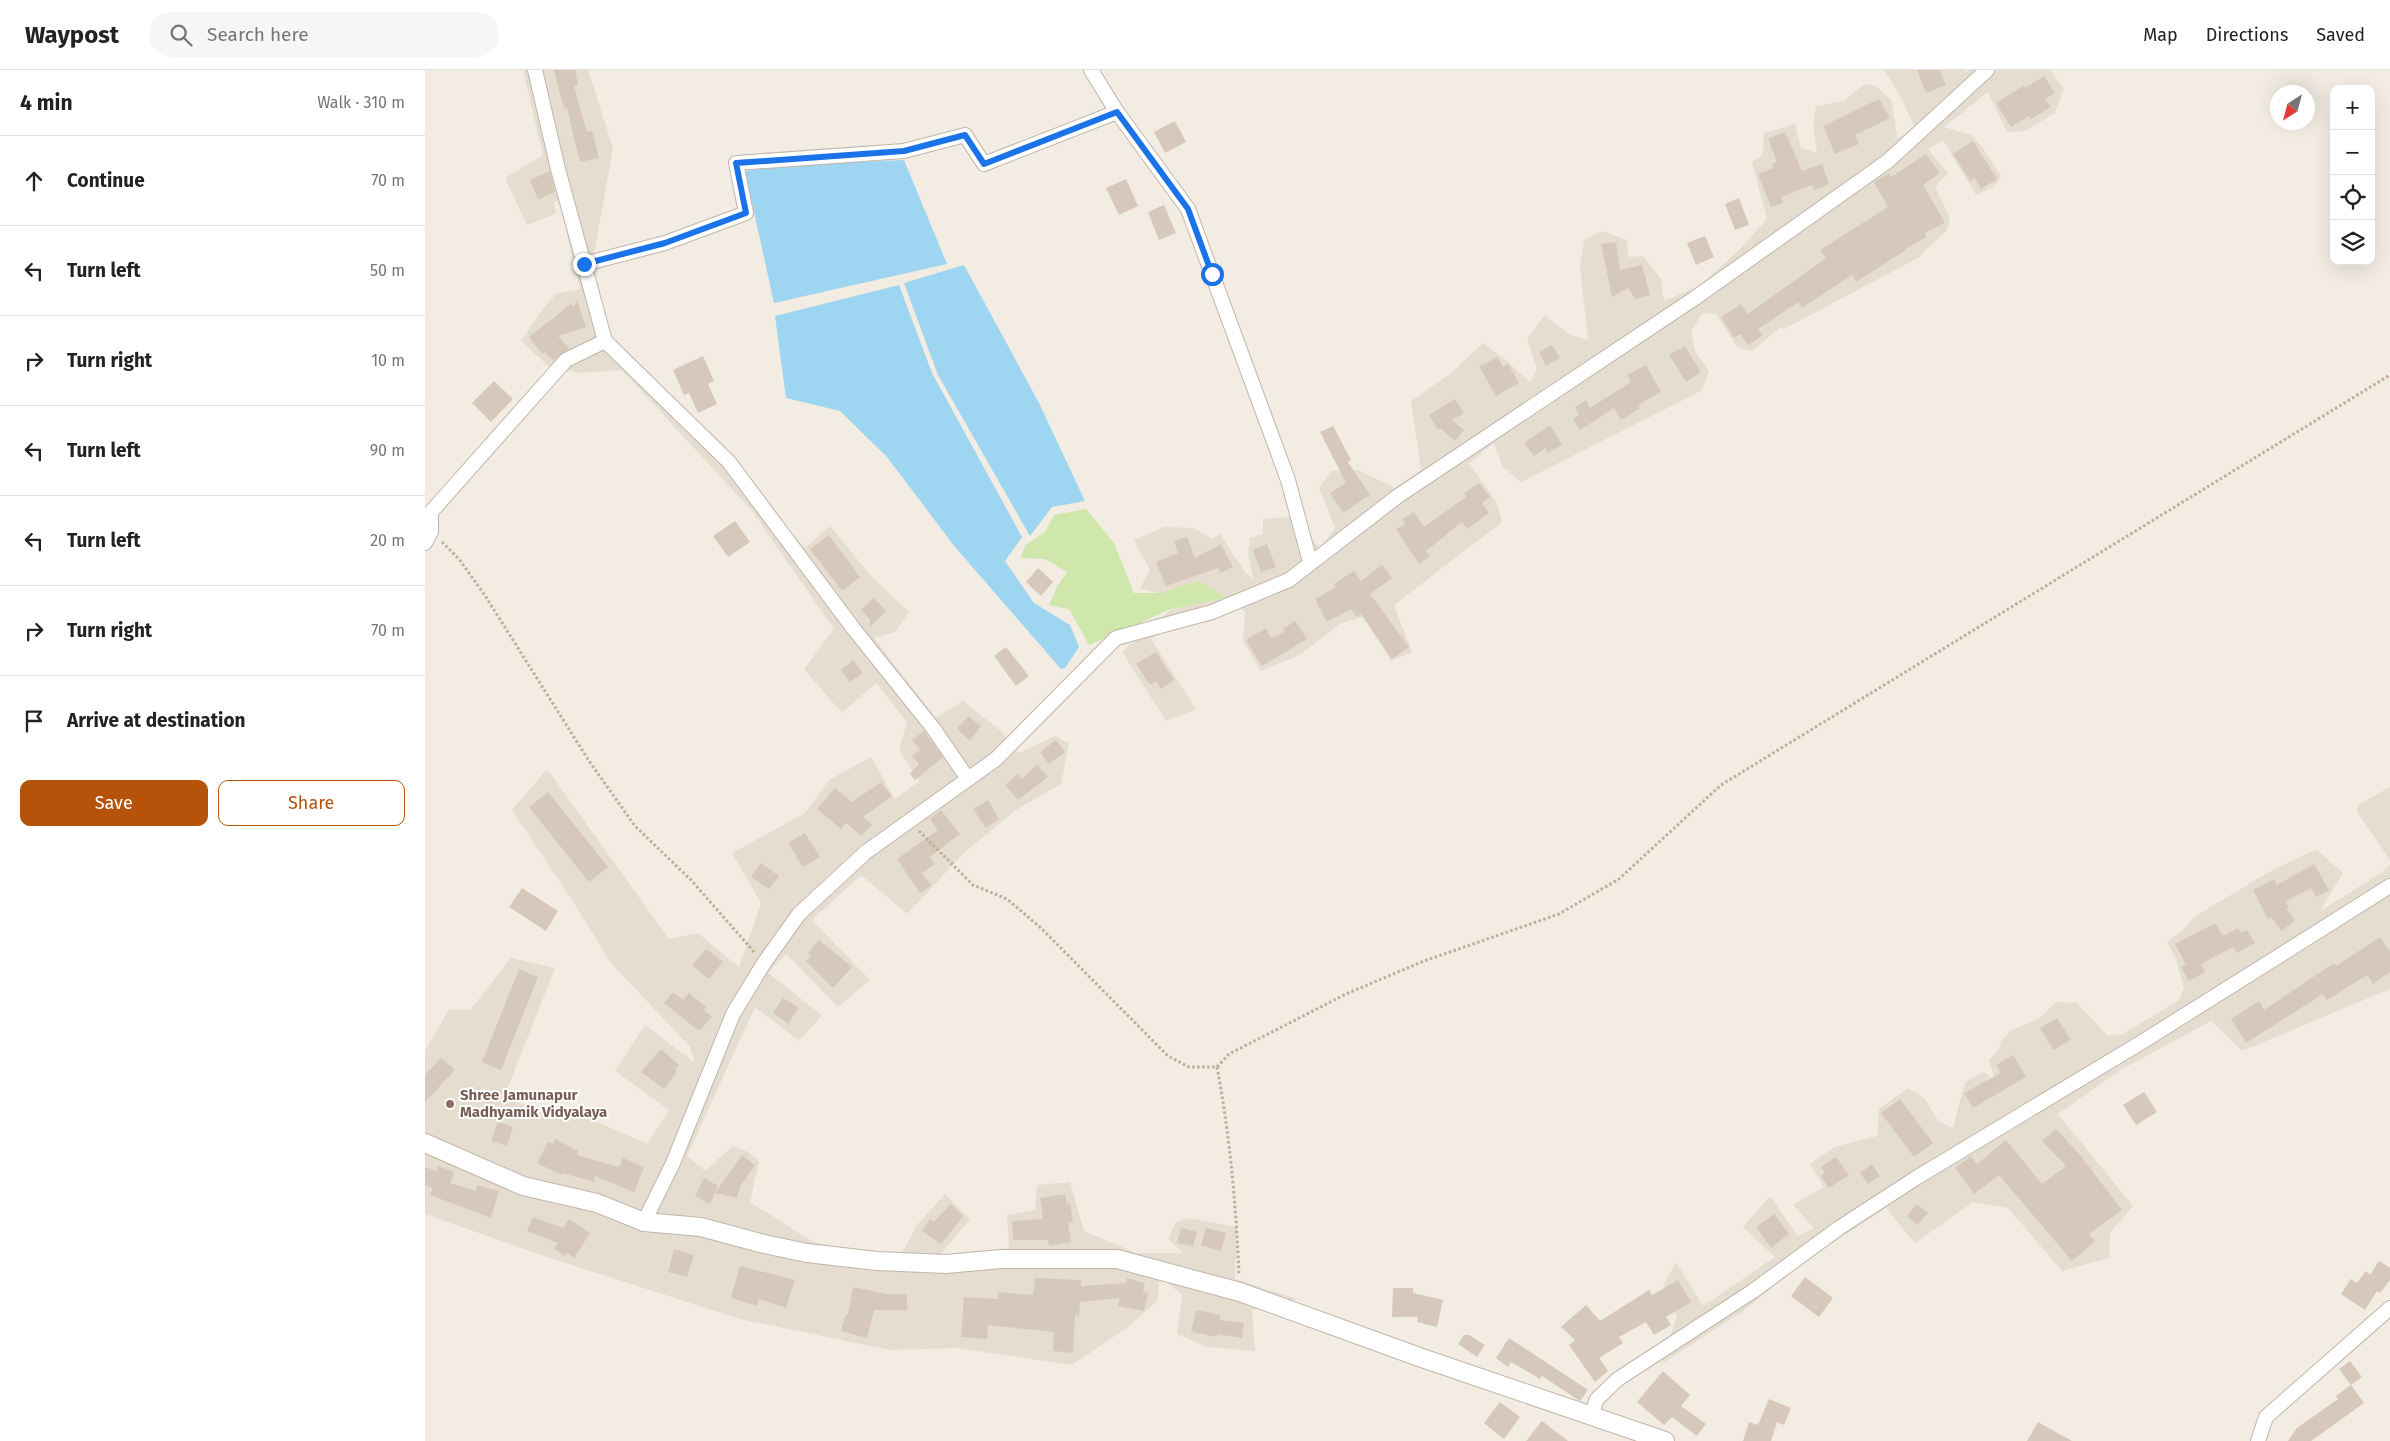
<!DOCTYPE html>
<meta charset="utf-8">
<style>
:root{--surface:#fff;--page:#f6f6f6;--text:#222;--muted:#767676;--line:#e0e0e0;--accent:#b45309}
body{margin:0;font-family:"Fira Sans",sans-serif;background:var(--page);color:var(--text)}
.controls{position:absolute;right:15px;top:15px;display:grid;overflow:hidden;border-radius:10px;box-shadow:0 5px 20px #0002}
.controls button{width:45px;height:45px;display:grid;place-items:center;padding:0;border:0;border-bottom:1px solid var(--line);background:var(--surface);color:var(--text);font:25px sans-serif}
.compass{position:absolute;left:1845px;top:15px;width:45px;height:45px;border-radius:50%;background:var(--surface);box-shadow:0 5px 20px #0002;rotate:216deg}
.stop{position:absolute;width:15px;height:15px;margin:-11px;border:4px solid #1a73e8;border-radius:50%;background:#fff}
.stop.end{background:#1a73e8;border-color:#fff;box-shadow:0 1px 5px #0008}
.list{margin:0;padding:0;list-style:none}
h2{display:flex;justify-content:space-between;align-items:center;height:65px;margin:0;padding:0 20px;font-size:21px}
h2 small{font-size:16px;font-weight:400;color:var(--muted)}
.list li{display:grid;grid-template-columns:32px 1fr auto;gap:15px;align-items:center;box-sizing:border-box;height:90px;padding:0 20px;border-top:1px solid var(--line)}
.list b{display:block;font-size:19px;white-space:nowrap}
.list em{font-size:16px;font-style:normal;color:var(--muted)}
.actions{display:flex;gap:10px;padding:15px 20px}
.actions a{flex:1;padding:11px 0;border:1px solid var(--accent);border-radius:10px;text-align:center;font-size:18px;color:var(--accent)}
.actions .main{background:var(--accent);color:#fff}
.icon{flex:none;width:28px;height:28px;fill:none;stroke:currentColor;stroke-width:2;stroke-linecap:round;stroke-linejoin:round}
.map{position:relative;flex:none;width:1965px;height:1371px;overflow:hidden}
header{display:flex;align-items:center;gap:30px;box-sizing:border-box;height:70px;padding:0 25px;background:var(--surface);border-bottom:1px solid var(--line)}
header strong{font-size:24px}
nav{display:flex;gap:28px;margin-inline-start:auto;font-size:18px}
.search{width:350px;height:45px;background:var(--page);display:flex;align-items:center;gap:12px;box-sizing:border-box;padding:0 18px;border-radius:28px;color:var(--muted);font-size:19px}
main{display:flex}
aside{flex:1;background:var(--surface)}
.map>svg:first-child{display:block}
.residential{fill:#e6ddd1}
.green{fill:#d0e7ab}
.water{fill:#9ed5f0}
.building{fill:#d6c9bb}
.lines{fill:none;stroke-linecap:round;stroke-linejoin:round}
.minor-casing{stroke:#c0b6a9;stroke-width:16}
.tertiary-casing{stroke:#c0b6a9;stroke-width:20}
.path{stroke:#bfad97;stroke-width:3;stroke-dasharray:2.5 2.5;stroke-linecap:butt}
.minor{stroke:#fff;stroke-width:14}
.tertiary{stroke:#fff;stroke-width:18}
.route{stroke:#1a73e8;stroke-width:6}
.education-dot{fill:#8d6e63;stroke:#fff;stroke-width:2}
.labels{text-anchor:middle;stroke-width:4;stroke-linejoin:round;paint-order:stroke}
.education-label{font-size:15px;font-weight:bold;fill:#785e54;stroke:#fff;text-anchor:start}
</style>
<header>
<strong>Waypost</strong>
<div class="search"><svg class="icon" aria-label="search" viewBox="0 0 24 24"><circle cx="10" cy="10" r="6"/><path d="M15 15l6 6"/></svg>Search here</div>
<nav><a>Map</a><a>Directions</a><a>Saved</a></nav>
</header>
<main>
<aside>
<h2>4 min<small>Walk · 310 m</small></h2>
<ul class="list">
<li><svg class="icon" aria-label="ahead" viewBox="0 0 24 24"><path d="M12 20V5M6 11l6-6 6 6"/></svg><div><b>Continue</b></div><em>70 m</em></li>
<li><svg class="icon" aria-label="left" viewBox="0 0 24 24"><path d="M17 20v-9H6M10 6l-5 5 5 5"/></svg><div><b>Turn left</b></div><em>50 m</em></li>
<li><svg class="icon" aria-label="right" viewBox="0 0 24 24"><path d="M7 20v-9h11M14 6l5 5-5 5"/></svg><div><b>Turn right</b></div><em>10 m</em></li>
<li><svg class="icon" aria-label="left" viewBox="0 0 24 24"><path d="M17 20v-9H6M10 6l-5 5 5 5"/></svg><div><b>Turn left</b></div><em>90 m</em></li>
<li><svg class="icon" aria-label="left" viewBox="0 0 24 24"><path d="M17 20v-9H6M10 6l-5 5 5 5"/></svg><div><b>Turn left</b></div><em>20 m</em></li>
<li><svg class="icon" aria-label="right" viewBox="0 0 24 24"><path d="M7 20v-9h11M14 6l5 5-5 5"/></svg><div><b>Turn right</b></div><em>70 m</em></li>
<li><svg class="icon" aria-label="arrive" viewBox="0 0 24 24"><path d="M6 21V4h12l-3 4 3 4H6"/></svg><div><b>Arrive at destination</b></div></li>
</ul>
<div class="actions"><a class="main">Save</a><a>Share</a></div>
</aside>
<div class="map">
<svg width="1965" height="1371" viewBox="0 0 1965 1371">
<rect width="100%" height="100%" fill="#f2ece3"/>
<g class="residential">
<path d="M98 0H163L188 78 166 201 185 269 380 478 405 456 447 507 484 542 470 562 449 568 511 648 538 631 576 661 594 683 630 666 644 673 636 714 591 740 540 782 482 844 436 805 387 850 445 910 413 937 361 884 343 903 397 945 374 971 330 937 262 1086 280 1101 308 1076 323 1082 334 1091 325 1132 388 1172 473 1190 492 1155 520 1124 545 1149 511 1190 584 1178 582 1145 610 1140 612 1115 645 1112 659 1161 711 1183H758L743 1169 751 1152 764 1148 812 1157 810 1209 872 1229 827 1240 830 1281 782 1277 752 1264 757 1225 735 1207 732 1231 703 1257 647 1295 532 1278 465 1280 315 1249 122 1187 0 1144V981L24 939 45 940 86 888 130 898 81 1022 84 1031 159 1046 222 1074 244 1040 190 1001 220 955 270 993 265 977 186 893 147 830 87 740 122 699 244 869 273 863 314 897 336 833 307 783 380 743 404 710 446 687 470 729 494 711 474 680 482 652 451 613 417 643 379 599 409 559 327 441 197 300 154 303 123 296 96 271 117 240 132 223 155 219 134 130 129 132 131 144 102 155 80 108 118 85Z"/>
<path d="M1459 0H1539L1541 2 1544 0H1625L1639 19 1630 43 1600 61 1582 62 1563 22 1519 57 1546 65 1557 77 1576 106 1569 117 1551 125 1518 70 1503 79 1523 103 1510 117 1525 148 1522 160 1493 188 1359 259 1356 257 1327 281 1313 278 1291 244 1277 243 1266 262 1271 283 1284 301 1276 321 1096 412 1077 396 1069 373 1044 393 1072 433 1077 452 969 535 987 582 966 591 938 547 916 553 875 585 836 601 818 571 820 543 812 533 751 552 726 569 771 639 741 651 697 582 746 539 800 528 775 511 733 523 715 518 725 500 709 470 739 457 769 458 787 469 795 464 820 502 828 509 823 483 825 468 838 464V449L864 447 895 478 910 458 894 418 906 401 933 400 970 418 996 400 986 331 1025 304 1058 273 1077 287 1105 312 1112 299 1102 269 1120 245 1145 265 1163 270 1155 197 1159 170 1177 161 1202 170 1203 187 1218 186 1236 209 1239 231 1274 216 1313 181 1342 149 1327 92 1338 84 1339 63 1370 54 1376 78 1392 83 1388 55 1391 36 1419 31 1439 14 1451 16 1467 31 1472 68 1490 59 1476 27Z"/>
<path d="M1965 717V790L1932 742 1933 735Z"/>
<path d="M1891 779 1918 803 1895 841 1956 803 1965 794V919L1817 981 1786 951 1697 999 1633 1044 1708 1136 1685 1163 1684 1188 1637 1201 1583 1138 1548 1132 1490 1173 1461 1138 1381 1190 1317 1242 1236 1294 1252 1246 1238 1216 1251 1192 1278 1236 1350 1187 1318 1157 1345 1126 1373 1166 1389 1158 1368 1135 1399 1117 1385 1094 1409 1077 1452 1066 1454 1039 1483 1018 1499 1028 1514 1052 1528 1058 1540 1012 1559 1002 1570 1011 1564 990 1574 979 1576 971 1587 960 1615 948 1631 932 1652 933 1683 966 1698 964 1754 930 1759 918 1751 889 1742 872 1760 858 1769 847 1844 802Z"/>
</g>
<path class="green" d="M661 439 689 473 709 523H733L775 511 801 528 746 539 664 575 644 539 624 535 632 517 642 502 620 489 595 488 601 475 621 461 629 445Z"/>
<g class="water">
<path d="M479 90 522 194 349 233 320 101 382 94Z"/>
<path d="M539 195 614 333 660 431 627 437 605 466 513 305 479 213Z"/>
<path d="M474 215 507 303 597 467 580 491 609 533 645 555 654 577 640 598 636 599 530 477 462 387 415 341 361 328 350 246Z"/>
</g>
<g class="building">
<path d="M129 0H150L153 15 149 16 162 62 167 61 174 88 155 92 142 38 140 39 136 28Z"/>
<path d="M1492 0H1515L1521 15 1501 23Z"/>
<path d="M1619 6 1630 23 1620 29 1626 37 1606 49 1604 46 1586 57 1571 33 1599 15 1600 18Z"/>
<path d="M1454 29 1465 48 1430 65 1434 74 1410 84 1398 56Z"/>
<path d="M750 51 761 72 740 83 729 62Z"/>
<path d="M1360 62 1377 101 1397 94 1404 114 1389 120 1387 115 1356 127 1358 133 1346 137 1333 104 1348 98 1347 94 1352 92 1343 69Z"/>
<path d="M1548 71 1572 109 1556 119 1550 108 1545 111 1528 84Z"/>
<path d="M1501 84 1515 103 1498 115 1520 153 1500 163 1502 167 1480 179 1481 180 1431 212 1427 205 1377 238 1373 232 1333 259 1338 265 1323 275 1315 264 1309 268 1296 247 1316 234 1323 244 1401 188 1395 180 1463 137 1449 112 1464 103 1466 107Z"/>
<path d="M125 101 130 122 113 130 105 110Z"/>
<path d="M701 109 713 136 694 145 681 118Z"/>
<path d="M1314 128 1324 155 1310 160 1300 134Z"/>
<path d="M739 135 751 163 734 170 723 142Z"/>
<path d="M1280 166 1289 187 1271 195 1262 173Z"/>
<path d="M1191 172 1195 200 1217 195 1225 225 1210 229 1203 218 1187 227 1176 174Z"/>
<path d="M152 230 161 257 133 266 144 278 128 291 120 282 117 284 104 267 146 234 148 237Z"/>
<path d="M1127 275 1135 288 1121 296 1114 282Z"/>
<path d="M1260 276 1276 302 1261 312 1244 285Z"/>
<path d="M278 286 289 311 283 314 292 334 273 343 264 323 259 325 248 300Z"/>
<path d="M1073 287 1078 297 1083 294 1094 313 1071 326 1054 296Z"/>
<path d="M1221 295 1236 322 1213 335 1215 338 1196 350 1189 338 1155 360 1148 349 1154 345 1150 337 1161 330 1165 338 1206 312 1202 305Z"/>
<path d="M69 311 88 329 66 352 47 333Z"/>
<path d="M1030 329 1039 343 1027 350 1039 360 1030 371 1015 358 1013 360 1004 345Z"/>
<path d="M1125 355 1137 375 1123 383 1120 378 1109 386 1099 373Z"/>
<path d="M908 356 926 390 923 392 945 425 918 443 905 423 921 413 895 362Z"/>
<path d="M1054 413 1065 427 1057 433 1064 443 1042 459 1037 452 1001 481 1005 486 994 494 971 459 980 454 983 458 977 449 989 442 999 457 1041 427 1039 423Z"/>
<path d="M310 451 325 472 303 487 288 466Z"/>
<path d="M404 465 435 507 417 521 385 479Z"/>
<path d="M762 467 770 488 796 474 808 497 796 503 793 498 741 516 731 492 753 483 749 471Z"/>
<path d="M842 474 851 497 836 502 828 480Z"/>
<path d="M957 495 967 508 945 524 984 577 967 589 936 544 932 547 926 539 902 552 890 529 911 517 909 514 929 501 936 511Z"/>
<path d="M613 498 628 512 616 526 601 512Z"/>
<path d="M449 528 461 541 445 557V550L436 540Z"/>
<path d="M870 551 882 569 837 596 821 570 841 558 846 568 859 562 858 559Z"/>
<path d="M581 577 604 606 591 616 569 586Z"/>
<path d="M731 582 749 610 736 619 731 611 725 615 711 594Z"/>
<path d="M428 590 438 603 425 612 416 600Z"/>
<path d="M543 646 556 656 545 671 532 659Z"/>
<path d="M499 661 518 687 490 710 485 704 494 694 487 686 495 680 487 670Z"/>
<path d="M631 670 640 682 624 694 615 682Z"/>
<path d="M612 695 623 707 593 730 580 715 593 704 597 709Z"/>
<path d="M456 712 467 726 438 747 447 755 436 766 421 753 416 759 392 739 410 718 427 732Z"/>
<path d="M123 722 183 797 164 812 104 737Z"/>
<path d="M563 730 574 749 561 758 548 739Z"/>
<path d="M516 740 535 764 505 787 510 794 497 803 506 816 495 823 472 789 513 760 505 749Z"/>
<path d="M380 763 395 787 378 797 363 773Z"/>
<path d="M336 793 354 806 344 819 326 807Z"/>
<path d="M1889 794 1904 820 1891 827 1886 818 1861 831 1864 838 1861 839 1870 850 1857 861 1846 847 1843 849 1828 820 1849 809 1852 815Z"/>
<path d="M97 818 133 841 121 861 84 837Z"/>
<path d="M1790 853 1798 866 1813 858 1816 863 1822 860 1830 873 1812 883 1808 877 1776 894 1780 902 1764 911 1756 897 1761 894 1750 874Z"/>
<path d="M1955 867 1965 882V902L1948 914 1942 905 1902 930 1898 924 1821 973 1806 949 1834 931 1839 940 1909 893 1911 896Z"/>
<path d="M394 870 427 897 408 918 381 891 386 886 383 883Z"/>
<path d="M281 879 298 892 284 909 267 895Z"/>
<path d="M94 899 113 907 76 1000 57 992Z"/>
<path d="M248 922 258 930 264 923 281 937 279 940 287 947 274 961 239 933Z"/>
<path d="M358 928 374 938 363 954 348 943Z"/>
<path d="M1632 948 1646 970 1628 980 1615 958Z"/>
<path d="M236 979 254 995 250 999 252 1001 239 1019 216 1002Z"/>
<path d="M1588 985 1601 1007 1548 1038 1539 1023 1576 1003 1571 995Z"/>
<path d="M16 988 30 1000 0 1032V1005Z"/>
<path d="M1719 1022 1732 1042 1711 1055 1698 1035Z"/>
<path d="M1475 1029 1508 1073 1489 1087 1456 1043Z"/>
<path d="M73 1052 88 1057 82 1076 66 1071Z"/>
<path d="M1631 1059 1655 1085 1697 1140 1664 1164 1670 1171 1647 1191 1574 1105 1549 1124 1530 1098 1546 1086 1552 1094 1581 1070 1617 1114 1641 1096 1617 1071Z"/>
<path d="M130 1069 153 1081 152 1085 194 1097 198 1088 219 1097 209 1122 170 1106 169 1112 137 1103 136 1105 112 1093 123 1072 128 1074Z"/>
<path d="M317 1085 330 1095 315 1117 312 1128 290 1123Z"/>
<path d="M1411 1087 1424 1105 1404 1118 1396 1106 1400 1103 1396 1097Z"/>
<path d="M1447 1094 1455 1106 1443 1114 1435 1103Z"/>
<path d="M13 1096 29 1102 25 1113 51 1121 52 1115 74 1121 66 1148 5 1125 8 1118 0 1115V1097L12 1101Z"/>
<path d="M279 1108 293 1116 285 1134 270 1126Z"/>
<path d="M640 1124 642 1134 645 1133 648 1151 643 1153 646 1172 624 1176 623 1170H588L587 1151 618 1149 615 1128Z"/>
<path d="M526 1134 538 1146 516 1174 497 1161 505 1149 509 1152Z"/>
<path d="M1492 1134 1503 1143 1492 1155 1482 1146Z"/>
<path d="M1349 1144 1364 1164 1346 1178 1331 1157Z"/>
<path d="M108 1147 138 1158 144 1149 165 1163 149 1188 142 1183 140 1186 129 1179 133 1173 102 1161Z"/>
<path d="M756 1158 772 1162 768 1176 752 1173Z"/>
<path d="M781 1158 801 1163 796 1181 776 1175Z"/>
<path d="M249 1179 269 1185 262 1207 243 1202Z"/>
<path d="M1954 1191 1965 1198V1210L1955 1223 1952 1221 1940 1240 1916 1224 1926 1209 1932 1213 1941 1201 1945 1205Z"/>
<path d="M315 1196 370 1210 361 1238 334 1229 332 1236 306 1228Z"/>
<path d="M1380 1207 1408 1228 1394 1247 1366 1226Z"/>
<path d="M610 1208 656 1210V1216L701 1213 702 1208 720 1213 718 1222 723 1223 719 1241 693 1236 695 1228 655 1232 654 1246 650 1245 648 1283 628 1281 629 1262 563 1255 562 1269 536 1267 539 1227 573 1229V1222L608 1225Z"/>
<path d="M1253 1210 1266 1232 1241 1247 1246 1255 1229 1265 1221 1252 1194 1267 1198 1273 1174 1288 1183 1301 1170 1312 1144 1275 1150 1270 1136 1257 1161 1235 1175 1251 1224 1220 1227 1225Z"/>
<path d="M428 1217 461 1224H482V1240H449L442 1268 416 1261 421 1244H423Z"/>
<path d="M968 1218H988V1223L1018 1230 1012 1257 992 1252 993 1247H967Z"/>
<path d="M771 1240 796 1245 795 1250 819 1253 817 1268 792 1264V1267L766 1262Z"/>
<path d="M1039 1265H1044L1060 1275 1052 1287 1033 1274Z"/>
<path d="M1084 1268 1163 1320 1155 1331 1117 1306 1115 1309 1086 1292 1083 1297 1071 1288Z"/>
<path d="M1925 1291 1937 1307 1926 1315 1914 1299Z"/>
<path d="M1238 1301 1265 1325 1256 1336 1281 1354 1272 1366 1247 1347 1239 1355 1212 1332Z"/>
<path d="M1926 1315 1939 1333 1886 1371H1863L1872 1358 1913 1329 1911 1326Z"/>
<path d="M1344 1329 1366 1338 1359 1355 1352 1352 1346 1371H1318L1324 1352 1333 1355Z"/>
<path d="M1075 1332 1095 1347 1079 1369 1059 1353Z"/>
<path d="M1117 1351 1143 1371H1101Z"/>
<path d="M1613 1352 1647 1371H1602Z"/>
</g>
<g class="lines">
<g class="minor-casing">
<g id="minor">
<path d="M110 0 133 99 180 271 304 392 428 558 508 658 543 709"/>
<path d="M666 0 692 42 763 139 863 410 885 492"/>
<path d="M159 194 240 173 321 143 311 93 479 81 540 65 559 94 692 42"/>
<path d="M0 473 6 462V442L141 290 180 271"/>
<path d="M219 1152 248 1093 308 944 339 893 374 844 441 782 571 689 691 568 787 542 864 510 973 426 1270 228 1463 91 1562 0"/>
<path d="M1166 1346 1172 1329 1193 1309 1328 1221 1414 1158 1491 1108 1717 972 1965 816"/>
<path d="M1833 1371 1841 1347 1965 1238"/>
</g>
</g>
<g class="tertiary-casing">
<path id="tertiary" d="M0 1073 98 1116 172 1133 219 1152 276 1157 339 1174 382 1183 452 1191 521 1194 576 1189H692L815 1222 997 1288 1240 1371"/>
</g>
<g class="path">
<path d="M17 472 34 489 59 524 164 691 210 756 266 810 330 883"/>
<path d="M494 761 548 815 582 829 616 858 743 986 764 997H792L804 984 921 924 999 891 1134 844 1194 809 1296 715 1965 305"/>
<path d="M792 997C805 1066 811 1135 814 1205"/>
</g>
<use href="#minor" class="minor"/>
<use href="#tertiary" class="tertiary"/>
</g>
<g class="lines">
<path class="route" d="M159 194 240 173 321 143 311 93 479 81 540 65 559 94 692 42 763 139 787 204"/>
</g>
<circle class="education-dot" cx="25" cy="1034" r="5"/>
<g class="labels">
<g class="education-label">
<text x="35" y="1030">Shree Jamunapur<tspan x="35" dy="17">Madhyamik Vidyalaya</tspan></text>
</g>
</g>
</svg>
<div class="controls">
<button>+</button>
<button>−</button>
<button><svg class="icon" aria-label="locate" viewBox="0 0 24 24"><circle cx="12" cy="12" r="6"/><path d="M12 2v4M12 18v4M2 12h4M18 12h4"/></svg></button>
<button><svg class="icon" aria-label="layers" viewBox="0 0 24 24"><path d="M12 4l9 5-9 5-9-5zM3 14l9 5 9-5"/></svg></button>
</div>
<svg class="compass" viewBox="-18 -18 36 36"><path d="M0-13l5 13h-10z" fill="#e53935"/><path d="M0 13l5-13h-10z" fill="#767676"/></svg>
<div class="stop" style="left:787px;top:204px"></div>
<div class="stop end" style="left:159px;top:194px"></div>
</div>
</main>
